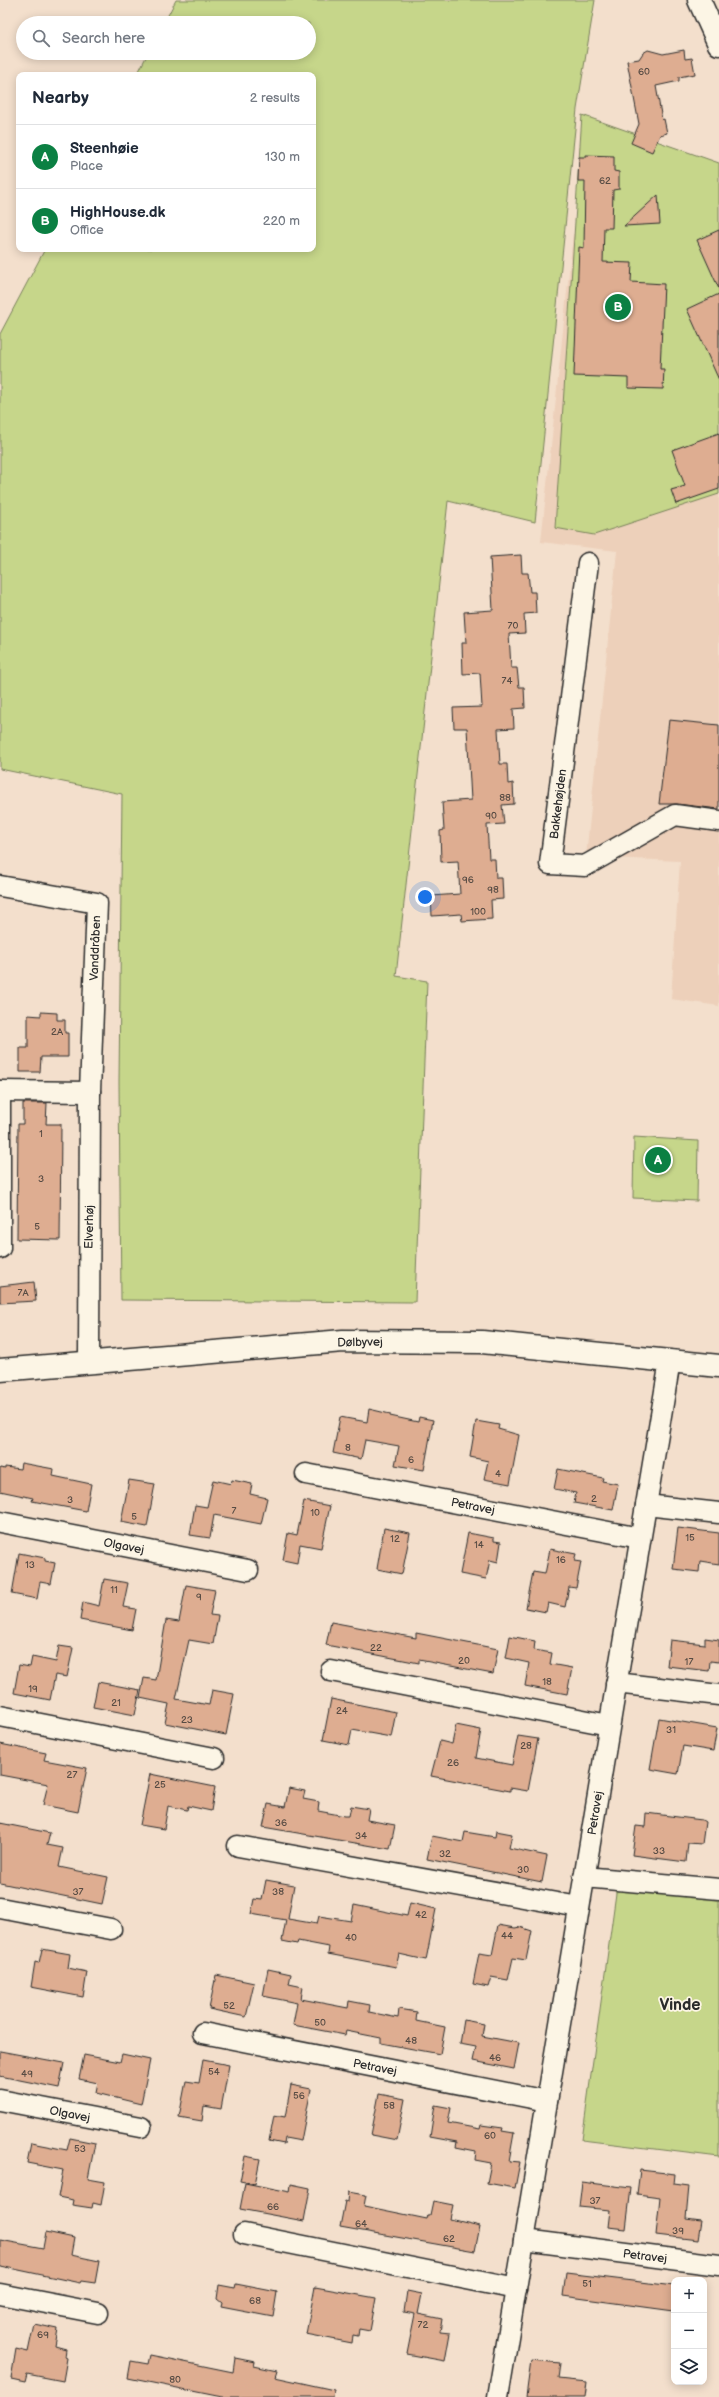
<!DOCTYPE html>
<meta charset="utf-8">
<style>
:root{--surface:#fff;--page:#f6f6f7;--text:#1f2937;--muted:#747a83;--line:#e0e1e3;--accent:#0b8043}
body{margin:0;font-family:"Balsamiq Sans",sans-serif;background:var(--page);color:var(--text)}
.controls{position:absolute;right:12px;bottom:12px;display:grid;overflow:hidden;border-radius:8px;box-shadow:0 2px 10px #0003}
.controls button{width:36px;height:36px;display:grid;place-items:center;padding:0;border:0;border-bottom:1px solid var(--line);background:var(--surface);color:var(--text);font:20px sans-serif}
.you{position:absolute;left:425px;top:897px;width:14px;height:14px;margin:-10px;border:3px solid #fff;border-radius:50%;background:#1a73e8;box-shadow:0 0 0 6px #1a73e833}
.badge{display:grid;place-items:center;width:26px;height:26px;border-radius:50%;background:var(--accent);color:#fff;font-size:13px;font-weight:700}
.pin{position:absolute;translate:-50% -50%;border:2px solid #fff;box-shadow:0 1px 4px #0006}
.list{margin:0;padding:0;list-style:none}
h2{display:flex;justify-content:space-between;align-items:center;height:52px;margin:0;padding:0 16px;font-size:17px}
h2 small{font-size:13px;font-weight:400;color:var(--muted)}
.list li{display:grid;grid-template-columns:26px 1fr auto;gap:12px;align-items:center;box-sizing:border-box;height:64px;padding:0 16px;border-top:1px solid var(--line)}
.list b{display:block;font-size:15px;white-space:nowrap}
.list p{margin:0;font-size:13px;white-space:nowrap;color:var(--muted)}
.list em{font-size:13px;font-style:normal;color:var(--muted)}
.icon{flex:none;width:22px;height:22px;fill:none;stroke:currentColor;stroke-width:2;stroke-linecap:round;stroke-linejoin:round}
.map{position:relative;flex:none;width:719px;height:2397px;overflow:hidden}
.search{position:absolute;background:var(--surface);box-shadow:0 2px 10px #0003;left:16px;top:16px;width:300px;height:44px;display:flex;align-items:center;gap:10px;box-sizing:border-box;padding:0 14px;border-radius:22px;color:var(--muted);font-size:15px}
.panel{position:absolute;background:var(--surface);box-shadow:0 2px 10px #0003;left:16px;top:72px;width:300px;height:180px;border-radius:8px}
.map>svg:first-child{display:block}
.built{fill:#edd0ba}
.green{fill:#c6d68a;stroke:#78805a}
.building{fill:#dead91;stroke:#2b2b2b}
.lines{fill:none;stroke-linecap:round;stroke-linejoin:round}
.street-casing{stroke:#2b2b2b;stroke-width:23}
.secondary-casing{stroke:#2b2b2b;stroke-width:25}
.street{stroke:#fcf5e5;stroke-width:20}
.secondary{stroke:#fcf5e5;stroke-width:22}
.labels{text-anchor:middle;stroke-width:3.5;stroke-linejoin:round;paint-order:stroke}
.number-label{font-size:10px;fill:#584c44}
.street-label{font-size:12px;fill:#2b2b2b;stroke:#fcf5e5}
.district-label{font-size:16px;font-weight:bold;fill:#2b2b2b;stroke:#fcf5e5}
</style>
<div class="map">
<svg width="719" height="2397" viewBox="0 0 719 2397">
<rect width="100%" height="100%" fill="#f3dfcc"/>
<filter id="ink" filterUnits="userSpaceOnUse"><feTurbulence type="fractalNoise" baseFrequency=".025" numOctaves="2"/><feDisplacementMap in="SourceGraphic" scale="8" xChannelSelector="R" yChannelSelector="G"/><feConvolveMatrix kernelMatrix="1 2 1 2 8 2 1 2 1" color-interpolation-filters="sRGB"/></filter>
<g filter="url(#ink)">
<path class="built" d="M719 205V1006L671 999 680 861 586 857 617 551 541 542 573 234 649 237Z"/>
<g class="green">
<path d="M176 0H595L577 109 535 522 448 501 396 976 427 981 415 1302 121 1300 119 1082 122 794 0 769V334L45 249H313V75H137L148 53H309V23H164Z"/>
<path d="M582 115 719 163V494L594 535 555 528Z"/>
<path d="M634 1137 698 1141 697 1201 633 1198Z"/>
<path d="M617 1886 719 1896V2157L582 2140Z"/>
</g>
<g class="building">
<path d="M648 50 663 54 684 50 685 59 692 58 695 74 679 77V81L656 86 662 120 664 119 667 133 660 135 652 152 631 143 639 124 627 61 639 59 643 53Z"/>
<path d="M586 155 614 156V171L619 172V189L613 190 612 228H604L603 262 632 263 631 282 664 284 660 369H664L663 389 628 388V378L574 376 579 247 584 248 585 181H578L579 157H586Z"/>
<path d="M658 195 660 224 624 226Z"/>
<path d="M719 230V289L697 240Z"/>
<path d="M719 294V380L687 309Z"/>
<path d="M719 433V489L676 504 671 490 685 486 672 450Z"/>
<path d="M521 555 522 573H528L530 592H535L536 613 524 614 525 633 509 634 511 668H517L519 687H524L525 708 513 709 514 728 498 729 500 764H507L508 784 513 783 514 804 502 805 504 824 487 825 489 859H495L496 878H502L503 899 491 900 492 919 462 921 461 914 432 916 431 896 460 894 458 861 441 862 440 831 444 830 442 802 471 800 467 728H454L453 708 482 707 480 673 463 674 462 643H466L464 612 493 610 490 557Z"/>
<path d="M669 720 719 725V809L677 804H659Z"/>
<path d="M41 1012 57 1013V1020H65V1033H68V1057H41L40 1072H20V1048H28V1015L41 1016Z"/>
<path d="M23 1103H47L46 1124H61L60 1240 17 1239 18 1124H23Z"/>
<path d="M34 1282 36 1301 0 1303V1286Z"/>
<path d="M369 1409 390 1414V1416L418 1422 419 1417 433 1420 424 1470 395 1465 399 1446 365 1440 361 1459 333 1453 340 1417 367 1422Z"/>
<path d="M476 1421 499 1425 498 1429 519 1435 510 1484 484 1479 488 1461 470 1457Z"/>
<path d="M21 1463 54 1469 53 1476 91 1484 86 1511 32 1501 33 1498 0 1491V1468L5 1469V1467L20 1469Z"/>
<path d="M558 1469 603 1478 602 1481 618 1484 613 1510 574 1503 576 1493 554 1489Z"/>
<path d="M129 1480 155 1484 147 1527 121 1522Z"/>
<path d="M213 1480 231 1484 232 1480 252 1484 250 1494 267 1498 261 1524 214 1515 210 1538 190 1535 195 1505 207 1507Z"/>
<path d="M304 1501 330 1506 321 1548 300 1544 297 1563 283 1560 288 1533 297 1535Z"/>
<path d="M384 1528 410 1533 402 1574 377 1569Z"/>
<path d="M678 1528 719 1533V1564L700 1561 699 1572 673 1569Z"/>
<path d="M468 1533 494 1538V1541L501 1542 498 1562 490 1560 486 1579 460 1574Z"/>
<path d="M550 1549 576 1554 574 1561 581 1562 576 1588 569 1587 565 1607 548 1603 546 1612 526 1608 533 1572 545 1574Z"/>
<path d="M19 1553 45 1558V1561L55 1563 51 1584 40 1582 37 1599 12 1594Z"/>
<path d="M104 1579 128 1583 123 1607 136 1609 132 1630 80 1620 83 1602 99 1606Z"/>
<path d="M186 1585 215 1590 210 1615 218 1616 213 1644 189 1640 176 1699 209 1705 212 1690 234 1694 226 1735 165 1723 169 1704 140 1698 144 1678 156 1680 166 1620 179 1622Z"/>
<path d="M331 1622 416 1638V1633L498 1649 493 1674 419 1660V1663L326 1645Z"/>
<path d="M510 1636 535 1641 534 1650 552 1653 550 1664 572 1668 567 1694 525 1686 529 1663 506 1658Z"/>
<path d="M705 1638 719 1640V1662L710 1661 709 1671 667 1666 670 1640 705 1644Z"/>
<path d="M59 1646 73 1648 67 1677 55 1675 50 1700 14 1693 19 1665 30 1667 32 1657 56 1662Z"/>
<path d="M98 1682 140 1690 135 1715 93 1707Z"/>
<path d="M331 1699 396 1712 391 1737 352 1730 349 1745 323 1740Z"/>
<path d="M659 1718 717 1728 713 1751 683 1746 678 1774 650 1769Z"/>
<path d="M456 1725 481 1730 476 1758 512 1765 518 1736 538 1739 528 1791 510 1788V1791L431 1776 440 1741 452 1744Z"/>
<path d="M0 1744 46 1753 44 1760 87 1768 78 1812 43 1805 48 1784 0 1775Z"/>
<path d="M150 1774 215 1787 211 1811 188 1806 187 1810 168 1806 164 1829 140 1825Z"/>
<path d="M289 1788 305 1791 303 1799 319 1802 318 1811 345 1816H349L351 1806 369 1809 367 1820 395 1825 390 1849 263 1827 268 1804 285 1807Z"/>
<path d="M646 1813 702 1820 705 1822 702 1844 688 1843 686 1862 632 1855 636 1826 645 1827Z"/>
<path d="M0 1823 50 1833 47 1845 63 1848 59 1867 108 1877 102 1904 0 1883Z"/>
<path d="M496 1831 512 1834 509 1848 547 1856 542 1882 427 1859 432 1836 463 1842 465 1832 495 1837Z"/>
<path d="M266 1880 294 1885 288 1919 317 1924 319 1916 351 1921 354 1905 407 1916 410 1903 436 1909 426 1960 399 1954 396 1967 328 1954 329 1947 298 1941 297 1944 282 1941 286 1920 251 1914 254 1899 262 1900Z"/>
<path d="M498 1925 515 1928 520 1927 532 1931 526 1960 513 1958 508 1980 491 1977 488 1987 473 1984 479 1953 492 1955Z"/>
<path d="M42 1949 70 1954 68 1968 87 1972 83 1997 31 1987 35 1962 39 1963Z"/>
<path d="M268 1969 291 1974 289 1984 303 1987 301 1999 348 2008 349 2001 370 2005 369 2012 398 2018 399 2009 417 2012 416 2021 445 2027 440 2054 381 2043V2038L346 2031 345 2035 293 2025 297 2003 263 1996Z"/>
<path d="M216 1975 254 1983 246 2017 209 2009Z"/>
<path d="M464 2020 484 2024 482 2036 519 2043 514 2069 473 2061 476 2047 460 2044Z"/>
<path d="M0 2051 64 2063 59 2088 0 2076Z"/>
<path d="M122 2054 150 2060 141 2104 96 2093 98 2083 79 2079 84 2055 120 2062Z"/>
<path d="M203 2060 229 2065 221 2109 204 2106 202 2121 179 2117 186 2081 199 2083Z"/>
<path d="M291 2085 311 2089 301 2141 285 2138 284 2144 269 2141 274 2115 285 2117Z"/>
<path d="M379 2094 405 2099 397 2140 371 2135Z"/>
<path d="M435 2105 451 2108 448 2123 480 2129 481 2125 503 2128 502 2131 514 2133 509 2161 520 2162 515 2188 487 2183 491 2163 475 2160 476 2151 456 2147 457 2142 430 2137Z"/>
<path d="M70 2138 95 2143 88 2179 105 2182 101 2205 93 2203 92 2208 72 2205 73 2200 58 2197 63 2170 27 2163 31 2143 67 2150Z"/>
<path d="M245 2156 260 2159 255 2184 240 2181Z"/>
<path d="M640 2170 675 2174 674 2184 689 2186 686 2219 701 2221 698 2240 656 2235 660 2197 637 2194Z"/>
<path d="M582 2182 631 2188 626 2229 608 2227 610 2210 579 2207Z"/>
<path d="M245 2183 290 2192 291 2184 310 2188 304 2221 240 2209Z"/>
<path d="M349 2192 366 2195 364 2206 427 2219 428 2215H430L433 2201 453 2205 450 2219 480 2226 475 2251 340 2227 345 2201 348 2202Z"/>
<path d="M46 2232 74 2238 71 2255 99 2261 95 2283 81 2281 80 2283 0 2266V2240L43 2248Z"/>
<path d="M566 2273 674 2286V2311L563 2296Z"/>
<path d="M236 2284 277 2292 273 2317 221 2307 222 2303 217 2299 219 2285 235 2288Z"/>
<path d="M315 2287 376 2298 370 2331 359 2329 358 2336 353 2335 352 2343 306 2334Z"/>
<path d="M407 2291 422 2294 418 2314 442 2319 440 2332 450 2333 445 2361 407 2354 415 2314 404 2312Z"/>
<path d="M34 2324 58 2329 55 2346 66 2349 65 2357 67 2358 63 2381 27 2374 25 2382 11 2379 16 2349 28 2352Z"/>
<path d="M150 2355 233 2372 235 2358 255 2362 254 2366 277 2371 275 2377 334 2390 333 2397H222L128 2378 131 2361 148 2364Z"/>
<path d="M531 2360 560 2363 558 2379 587 2382 585 2397H526Z"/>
</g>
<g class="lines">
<g class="street-casing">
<g id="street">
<path d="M588 563 550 864 585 866 675 815 719 821"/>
<path d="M0 886 97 903 90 1092 89 1361"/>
<path d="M0 1091 90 1092"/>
<path d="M0 1248V1091"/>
<path d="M306 1474 640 1538"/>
<path d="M646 1505 719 1513"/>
<path d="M0 1522 248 1570"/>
<path d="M331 1671 609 1725"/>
<path d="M616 1683 719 1695"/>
<path d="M0 1716 214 1758"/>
<path d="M238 1846 579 1907"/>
<path d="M584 1877 719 1889"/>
<path d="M0 1908 111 1929"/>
<path d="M203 2033 547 2101"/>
<path d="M0 2100 141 2127"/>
<path d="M244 2234 516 2289"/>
<path d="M524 2240 719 2265"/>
<path d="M0 2294 98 2313"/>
<path d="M498 2397 670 1361"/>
</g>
</g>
<g class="secondary-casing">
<g id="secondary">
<path d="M699 0 719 44"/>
<path d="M0 1370 343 1341 482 1342 719 1366"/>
</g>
</g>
<use href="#street" class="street"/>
<use href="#secondary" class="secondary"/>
</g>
</g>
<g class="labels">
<g class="number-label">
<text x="644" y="75">60</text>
<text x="605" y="184">62</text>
<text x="513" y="629">70</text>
<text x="507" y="684">74</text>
<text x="505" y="801">88</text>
<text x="491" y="819">90</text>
<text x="468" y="883">96</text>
<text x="493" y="893">98</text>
<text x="478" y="915">100</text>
<text x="57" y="1035">2A</text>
<text x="41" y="1137">1</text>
<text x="41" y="1182">3</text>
<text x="37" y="1230">5</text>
<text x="23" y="1296">7A</text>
<text x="348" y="1451">8</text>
<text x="411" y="1463">6</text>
<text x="498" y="1477">4</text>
<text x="594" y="1502">2</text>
<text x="70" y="1503">3</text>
<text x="234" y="1514">7</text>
<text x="315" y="1516">10</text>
<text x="134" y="1520">5</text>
<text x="690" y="1541">15</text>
<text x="395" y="1542">12</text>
<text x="479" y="1548">14</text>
<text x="561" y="1563">16</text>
<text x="30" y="1568">13</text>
<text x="114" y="1593">11</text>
<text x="199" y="1600">9</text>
<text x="376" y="1651">22</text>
<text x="464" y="1664">20</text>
<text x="689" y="1665">17</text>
<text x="547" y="1685">18</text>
<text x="33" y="1692">19</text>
<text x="116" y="1706">21</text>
<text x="342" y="1714">24</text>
<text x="187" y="1723">23</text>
<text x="671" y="1733">31</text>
<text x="526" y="1749">28</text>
<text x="453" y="1766">26</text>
<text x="72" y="1778">27</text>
<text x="160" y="1788">25</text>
<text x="281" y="1826">36</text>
<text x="361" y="1839">34</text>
<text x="659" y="1854">33</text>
<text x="445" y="1857">32</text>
<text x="523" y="1873">30</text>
<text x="78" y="1895">37</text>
<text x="278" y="1895">38</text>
<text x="421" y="1918">42</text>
<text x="507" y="1939">44</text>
<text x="351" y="1941">40</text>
<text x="229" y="2009">52</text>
<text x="320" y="2026">50</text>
<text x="411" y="2044">48</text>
<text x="495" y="2061">46</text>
<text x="214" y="2075">54</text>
<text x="27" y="2077">49</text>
<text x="299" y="2099">56</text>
<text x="389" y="2109">58</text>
<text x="490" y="2139">60</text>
<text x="80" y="2152">53</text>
<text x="595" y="2204">37</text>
<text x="273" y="2210">66</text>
<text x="361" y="2227">64</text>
<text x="678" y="2234">39</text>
<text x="449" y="2242">62</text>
<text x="587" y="2287">51</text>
<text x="255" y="2304">68</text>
<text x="423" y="2328">72</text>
<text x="43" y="2338">69</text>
<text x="175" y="2383">80</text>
</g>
<g class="street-label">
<text transform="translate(558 804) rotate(-83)" y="4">Bakkehøjden</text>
<text transform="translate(95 948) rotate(-88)" y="4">Vanddråben</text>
<text transform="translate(89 1227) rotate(-89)" y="4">Elverhøj</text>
<text transform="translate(360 1342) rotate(-1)" y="4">Dølbyvej</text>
<text transform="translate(473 1506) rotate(11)" y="4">Petravej</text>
<text transform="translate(124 1546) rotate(11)" y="4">Olgavej</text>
<text transform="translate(595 1813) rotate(-81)" y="4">Petravej</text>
<text transform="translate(375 2067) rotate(11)" y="4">Petravej</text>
<text transform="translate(70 2114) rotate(11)" y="4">Olgavej</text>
<text transform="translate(645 2256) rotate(7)" y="4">Petravej</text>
</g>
<g class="district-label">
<text x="680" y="2010">Vinde</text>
</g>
</g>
</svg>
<div class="controls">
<button>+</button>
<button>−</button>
<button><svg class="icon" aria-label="layers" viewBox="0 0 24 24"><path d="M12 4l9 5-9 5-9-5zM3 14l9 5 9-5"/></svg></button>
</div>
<div class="you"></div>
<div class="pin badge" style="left:658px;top:1160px">A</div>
<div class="pin badge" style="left:618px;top:307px">B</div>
<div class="search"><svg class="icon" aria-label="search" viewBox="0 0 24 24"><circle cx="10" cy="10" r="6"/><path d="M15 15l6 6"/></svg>Search here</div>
<section class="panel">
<h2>Nearby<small>2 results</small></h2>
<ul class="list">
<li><span class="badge">A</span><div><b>Steenhøie</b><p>Place</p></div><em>130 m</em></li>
<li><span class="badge">B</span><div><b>HighHouse.dk</b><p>Office</p></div><em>220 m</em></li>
</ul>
</section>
</div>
